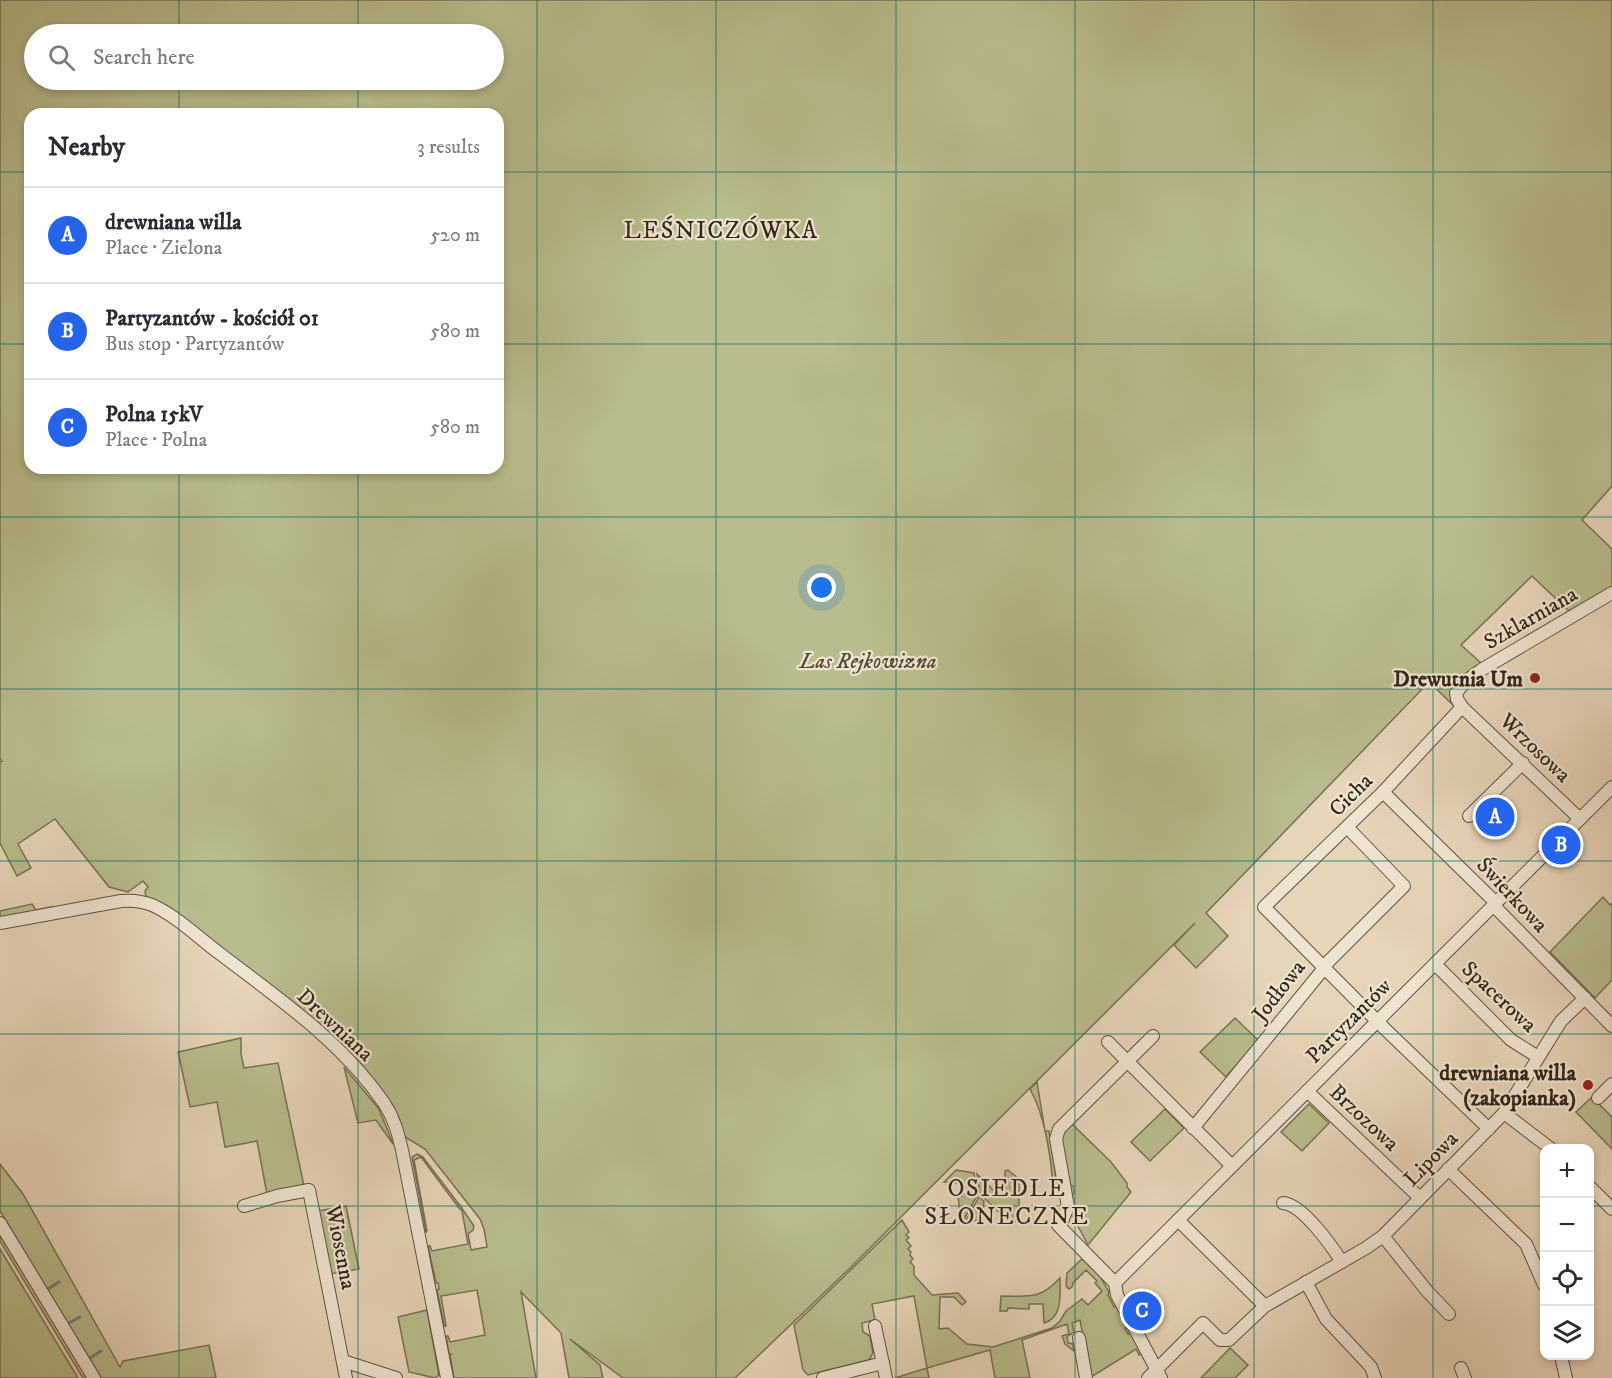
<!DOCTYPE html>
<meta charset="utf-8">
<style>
:root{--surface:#fff;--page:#f7f7f7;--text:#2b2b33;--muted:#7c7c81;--line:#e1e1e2;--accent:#2563eb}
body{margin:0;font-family:"IM FELL DW Pica",serif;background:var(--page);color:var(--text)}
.controls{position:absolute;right:18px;bottom:18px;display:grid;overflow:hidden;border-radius:12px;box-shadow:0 3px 9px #0003}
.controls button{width:54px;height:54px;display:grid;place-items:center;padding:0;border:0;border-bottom:2px solid var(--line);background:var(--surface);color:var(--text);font:30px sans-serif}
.you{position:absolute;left:822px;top:588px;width:21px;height:21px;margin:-15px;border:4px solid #fff;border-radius:50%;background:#1a73e8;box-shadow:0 0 0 9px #1a73e833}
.badge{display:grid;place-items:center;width:39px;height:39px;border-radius:50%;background:var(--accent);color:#fff;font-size:20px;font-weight:700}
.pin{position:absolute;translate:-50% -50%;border:3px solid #fff;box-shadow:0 2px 6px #0006}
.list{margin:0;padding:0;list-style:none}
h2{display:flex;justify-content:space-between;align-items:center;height:78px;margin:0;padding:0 24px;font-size:26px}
h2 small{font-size:20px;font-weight:400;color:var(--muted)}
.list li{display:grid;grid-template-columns:39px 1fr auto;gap:18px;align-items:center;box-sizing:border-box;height:96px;padding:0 24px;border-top:2px solid var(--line)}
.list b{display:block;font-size:22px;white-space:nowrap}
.list p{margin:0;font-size:20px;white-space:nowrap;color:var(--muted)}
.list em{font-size:20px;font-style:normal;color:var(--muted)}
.icon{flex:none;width:33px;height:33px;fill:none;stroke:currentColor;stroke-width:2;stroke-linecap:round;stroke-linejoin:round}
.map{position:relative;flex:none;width:1612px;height:1378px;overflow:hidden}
.search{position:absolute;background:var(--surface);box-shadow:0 3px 9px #0003;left:24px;top:24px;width:480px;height:66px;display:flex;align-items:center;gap:15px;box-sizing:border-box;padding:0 21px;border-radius:33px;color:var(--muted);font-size:22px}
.panel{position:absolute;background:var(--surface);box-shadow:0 3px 9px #0003;left:24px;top:108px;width:480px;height:366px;border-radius:18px}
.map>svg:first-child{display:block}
.green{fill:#b9bc8c;stroke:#767254;stroke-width:1.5;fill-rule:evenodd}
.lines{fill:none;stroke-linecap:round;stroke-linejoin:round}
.stream{stroke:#727d7a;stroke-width:3}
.minor-casing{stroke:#5f5242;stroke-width:14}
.minor{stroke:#efe4d1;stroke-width:12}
.grid{fill:none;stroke:#0f766e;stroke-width:1.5;stroke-opacity:0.55}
.poi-dot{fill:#8f2418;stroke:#efe4d1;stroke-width:2}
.labels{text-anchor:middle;stroke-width:4.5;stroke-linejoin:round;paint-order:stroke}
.street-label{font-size:22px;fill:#32271b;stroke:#efe4d1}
.park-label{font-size:22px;font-style:italic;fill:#544c37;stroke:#efe4d1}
.poi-label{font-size:22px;font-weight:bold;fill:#32271b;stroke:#efe4d1;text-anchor:end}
.neighbourhood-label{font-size:24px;letter-spacing:1.5px;fill:#32271b;stroke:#efe4d1}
</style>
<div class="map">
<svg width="1612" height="1378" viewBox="0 0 1612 1378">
<rect width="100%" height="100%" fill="#e7d5b8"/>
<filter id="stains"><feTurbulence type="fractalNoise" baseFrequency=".00333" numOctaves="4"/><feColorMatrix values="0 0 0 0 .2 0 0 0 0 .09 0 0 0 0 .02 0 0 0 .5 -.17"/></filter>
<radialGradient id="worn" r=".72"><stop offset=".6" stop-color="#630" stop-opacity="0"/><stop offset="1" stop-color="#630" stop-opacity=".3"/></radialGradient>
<g class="green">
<path d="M0 0H1612V486L1582 520 1612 549V587L1569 611 1532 576 1461 645 1481 663C1464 676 1450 681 1452 704L1429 682 1206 913 1228 936 1196 968 1174 945 1195 923 850 1268 735 1378H623L570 1339 600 1365 603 1378H569L561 1333 521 1292 536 1378H454L450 1355 452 1354H449L446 1336H448L450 1342 485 1335 477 1290 441 1296 446 1326H444L437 1290 439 1289 438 1283H436L428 1246H430L432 1251 468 1244 462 1211 457 1206 459 1204 474 1226 473 1230 468 1234 471 1250 487 1247 484 1229 480 1219 425 1149 405 1137 335 1040 146 897 145 891 148 887 143 881 128 892 109 887 55 819 18 844 31 868 17 876 0 843V762L2 761 0 759ZM34 34H494V80H34ZM30 114H498V468H30Z"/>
<path d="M1603 897 1610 905 1612 903V980L1595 998 1550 952Z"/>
<path d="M32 904 36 910 51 907 49 909 0 918V911Z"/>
<path d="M1235 1018 1258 1040 1226 1077 1200 1052Z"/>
<path d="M241 1038V1054L244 1068 278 1063 304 1186 267 1194 257 1141 225 1147 217 1102 190 1107 178 1052Z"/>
<path d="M344 1067 379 1109 393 1144 376 1120 358 1123Z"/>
<path d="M1037 1082 1045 1131H1049L1058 1191H1053C1052 1161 1045 1115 1030 1089Z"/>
<path d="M1592 1097 1612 1117V1149L1576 1112Z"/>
<path d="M1309 1104 1329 1123 1302 1151 1281 1132Z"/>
<path d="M1165 1109 1184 1128 1150 1161 1131 1142Z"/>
<path d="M1072 1124 1111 1162 1127 1183V1187L1131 1192 1088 1245 1071 1213V1196L1074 1193 1073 1186 1069 1185 1060 1136Z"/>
<path d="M417 1154 423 1157 458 1203 456 1204 421 1157 414 1160 427 1231 426 1232 412 1157Z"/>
<path d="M0 1164 23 1194 120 1367 123 1361 209 1345 216 1378H101L0 1211Z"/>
<path d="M956 1170 974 1173 978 1194 964 1219 960 1213 958 1196H962L961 1183 944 1182Z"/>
<path d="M1008 1170 1019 1179V1218L1014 1223 1011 1219H1006L980 1194 977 1174 996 1193 1005 1185V1171Z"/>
<path d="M979 1197 984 1201 982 1221 966 1220Z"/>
<path d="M346 1206 359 1269 330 1274 317 1211Z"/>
<path d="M902 1220 909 1232 906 1235 909 1238 906 1240 911 1246 908 1249 911 1252 910 1255 913 1259 910 1262 914 1266V1275L932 1295 958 1293 966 1302 962 1305 954 1297H940L939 1329 948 1328 967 1344 993 1347 1052 1328 1060 1321 1066 1311 1082 1299 1088 1305 1102 1291 1095 1283 1097 1281 1086 1270 1073 1283 1072 1287 1069 1289 1066 1286 1067 1273 1082 1259 1100 1276 1109 1292 1108 1295 1114 1307 1117 1305 1128 1326 1125 1328 1128 1334 1132 1333 1143 1353 1139 1355 1136 1349 1091 1377 1080 1320 1072 1323 1074 1332 1067 1337 1068 1343 1073 1344 1074 1351 1065 1344 1062 1336 1069 1334 1067 1324 1022 1340 1030 1378H995L990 1350 927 1368 929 1378H895L927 1368 914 1296 872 1304 875 1320 862 1323 863 1332 870 1336 873 1353 869 1360 808 1375 803 1370 794 1325Z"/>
<path d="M0 1235 87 1378H83L0 1241Z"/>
<path d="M0 1249 78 1378H0Z"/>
<path d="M1060 1278C1060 1294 1063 1318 1044 1323L1043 1304H1029V1309L1008 1308 1007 1311H1000L1001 1296C1029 1296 1040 1300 1060 1278Z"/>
<path d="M427 1310 439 1375 435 1378 409 1372 398 1317Z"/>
<path d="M1230 1348 1248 1365 1235 1378H1201Z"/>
</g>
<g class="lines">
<g class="stream">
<path d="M48 1289 59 1282"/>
<path d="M69 1323 80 1317"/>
<path d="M90 1358 101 1351"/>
</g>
<g class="minor-casing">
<g id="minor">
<path d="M1462 707 1383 792 1264 907 1385 1029 1489 1129"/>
<path d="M1383 792 1493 900 1497 909 1612 1026"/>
<path d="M1469 816 1523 763"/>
<path d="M1580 819 1462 707 1457 699 1456 693 1466 681 1481 670 1612 593"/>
<path d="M0 923 121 901C132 900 142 901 152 905 175 915 199 938 219 953 278 998 341 1041 384 1103 394 1118 398 1133 402 1150L447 1378"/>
<path d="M1435 964 1511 1040 1538 1057"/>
<path d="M1153 1036 1059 1129 1056 1139 1068 1207 1063 1219 1058 1225 1115 1283 1117 1295 1161 1378"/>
<path d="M1108 1042 1232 1166"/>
<path d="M1307 1091 1420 1198"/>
<path d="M1598 1098 1612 1084"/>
<path d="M1504 1113 1550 1148"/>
<path d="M1193 1128 1321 972 1323 967 1404 886 1347 827"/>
<path d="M1448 1169 1526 1244 1544 1285"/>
<path d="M1590 1187 1612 1209"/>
<path d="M1283 1203C1302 1204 1331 1245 1342 1262"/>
<path d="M244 1206 277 1196 309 1190 346 1378"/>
<path d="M1178 1220 1265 1306"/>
<path d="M0 1223 94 1378"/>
<path d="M1383 1236 1427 1291 1449 1314"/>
<path d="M1306 1282 1326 1319 1371 1367 1375 1378"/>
<path d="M1115 1283 1612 787"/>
<path d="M875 1326 886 1378"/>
<path d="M1079 1338 1086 1378"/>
<path d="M1561 1356 1566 1378"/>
<path d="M343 1361 396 1378"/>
<path d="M1461 1368 1465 1378"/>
<path d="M823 1378 883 1363"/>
<path d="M1148 1378 1203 1323 1220 1340H1229L1265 1306 1366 1248 1383 1236 1504 1113 1561 1021 1585 998"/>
</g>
</g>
<use href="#minor" class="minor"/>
</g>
<path class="grid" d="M179 0V34M358 0V34M537 0V1378M716 0V1378M896 0V1378M1075 0V1378M1254 0V1378M1433 0V1378M179 80V114M358 80V114M0 172H30M498 172H1612M0 344H30M498 344H1612M179 468V1378M358 468V1378M0 517H1612M0 689H1612M0 861H1612M0 1034H1612M0 1206H1544M1590 1206H1612"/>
<g class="poi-dot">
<circle cx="1535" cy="678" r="6"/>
<circle cx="1588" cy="1085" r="6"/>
</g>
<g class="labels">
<g class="street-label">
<text transform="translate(1530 617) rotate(-30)" y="8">Szklarniana</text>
<text transform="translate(1536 747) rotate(44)" y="8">Wrzosowa</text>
<text transform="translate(1350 794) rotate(-45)" y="8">Cicha</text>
<text transform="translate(1513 894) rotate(47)" y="8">Świerkowa</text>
<text transform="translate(1278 990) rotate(-52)" y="8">Jodłowa</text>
<text transform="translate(1500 996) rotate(43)" y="8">Spacerowa</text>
<text transform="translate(1348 1020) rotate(-45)" y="8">Partyzantów</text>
<text transform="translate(336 1024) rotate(43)" y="8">Drewniana</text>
<text transform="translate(1365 1117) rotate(43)" y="8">Brzozowa</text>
<text transform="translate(1430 1158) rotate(-46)" y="8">Lipowa</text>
<text transform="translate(342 1247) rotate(79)" y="8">Wiosenna</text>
</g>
<g class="park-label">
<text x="868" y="668">Las Rejkowizna</text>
</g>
<g class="poi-label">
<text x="1523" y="686">Drewutnia Um</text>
<text x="1576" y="1080">drewniana willa<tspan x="1576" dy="25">(zakopianka)</tspan></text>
</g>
<g class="neighbourhood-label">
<text x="721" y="238">LEŚNICZÓWKA</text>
<text x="1007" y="1196">OSIEDLE<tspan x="1007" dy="28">SŁONECZNE</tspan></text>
</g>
</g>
<rect width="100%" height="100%" filter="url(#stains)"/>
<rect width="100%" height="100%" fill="url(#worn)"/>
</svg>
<div class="controls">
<button>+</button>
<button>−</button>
<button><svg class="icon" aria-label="locate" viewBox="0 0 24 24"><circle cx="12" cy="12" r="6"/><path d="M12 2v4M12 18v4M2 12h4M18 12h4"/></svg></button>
<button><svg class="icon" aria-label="layers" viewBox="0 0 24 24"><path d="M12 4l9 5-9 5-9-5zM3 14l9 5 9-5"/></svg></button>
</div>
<div class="you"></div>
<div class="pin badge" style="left:1495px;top:817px">A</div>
<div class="pin badge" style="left:1561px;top:845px">B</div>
<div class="pin badge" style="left:1142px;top:1311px">C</div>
<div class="search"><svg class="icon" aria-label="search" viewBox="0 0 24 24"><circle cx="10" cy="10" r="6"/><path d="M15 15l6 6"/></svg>Search here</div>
<section class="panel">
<h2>Nearby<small>3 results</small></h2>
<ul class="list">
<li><span class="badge">A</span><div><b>drewniana willa</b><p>Place · Zielona</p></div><em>520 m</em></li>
<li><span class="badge">B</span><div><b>Partyzantów - kościół 01</b><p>Bus stop · Partyzantów</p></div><em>580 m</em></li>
<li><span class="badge">C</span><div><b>Polna 15kV</b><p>Place · Polna</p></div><em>580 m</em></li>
</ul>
</section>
</div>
